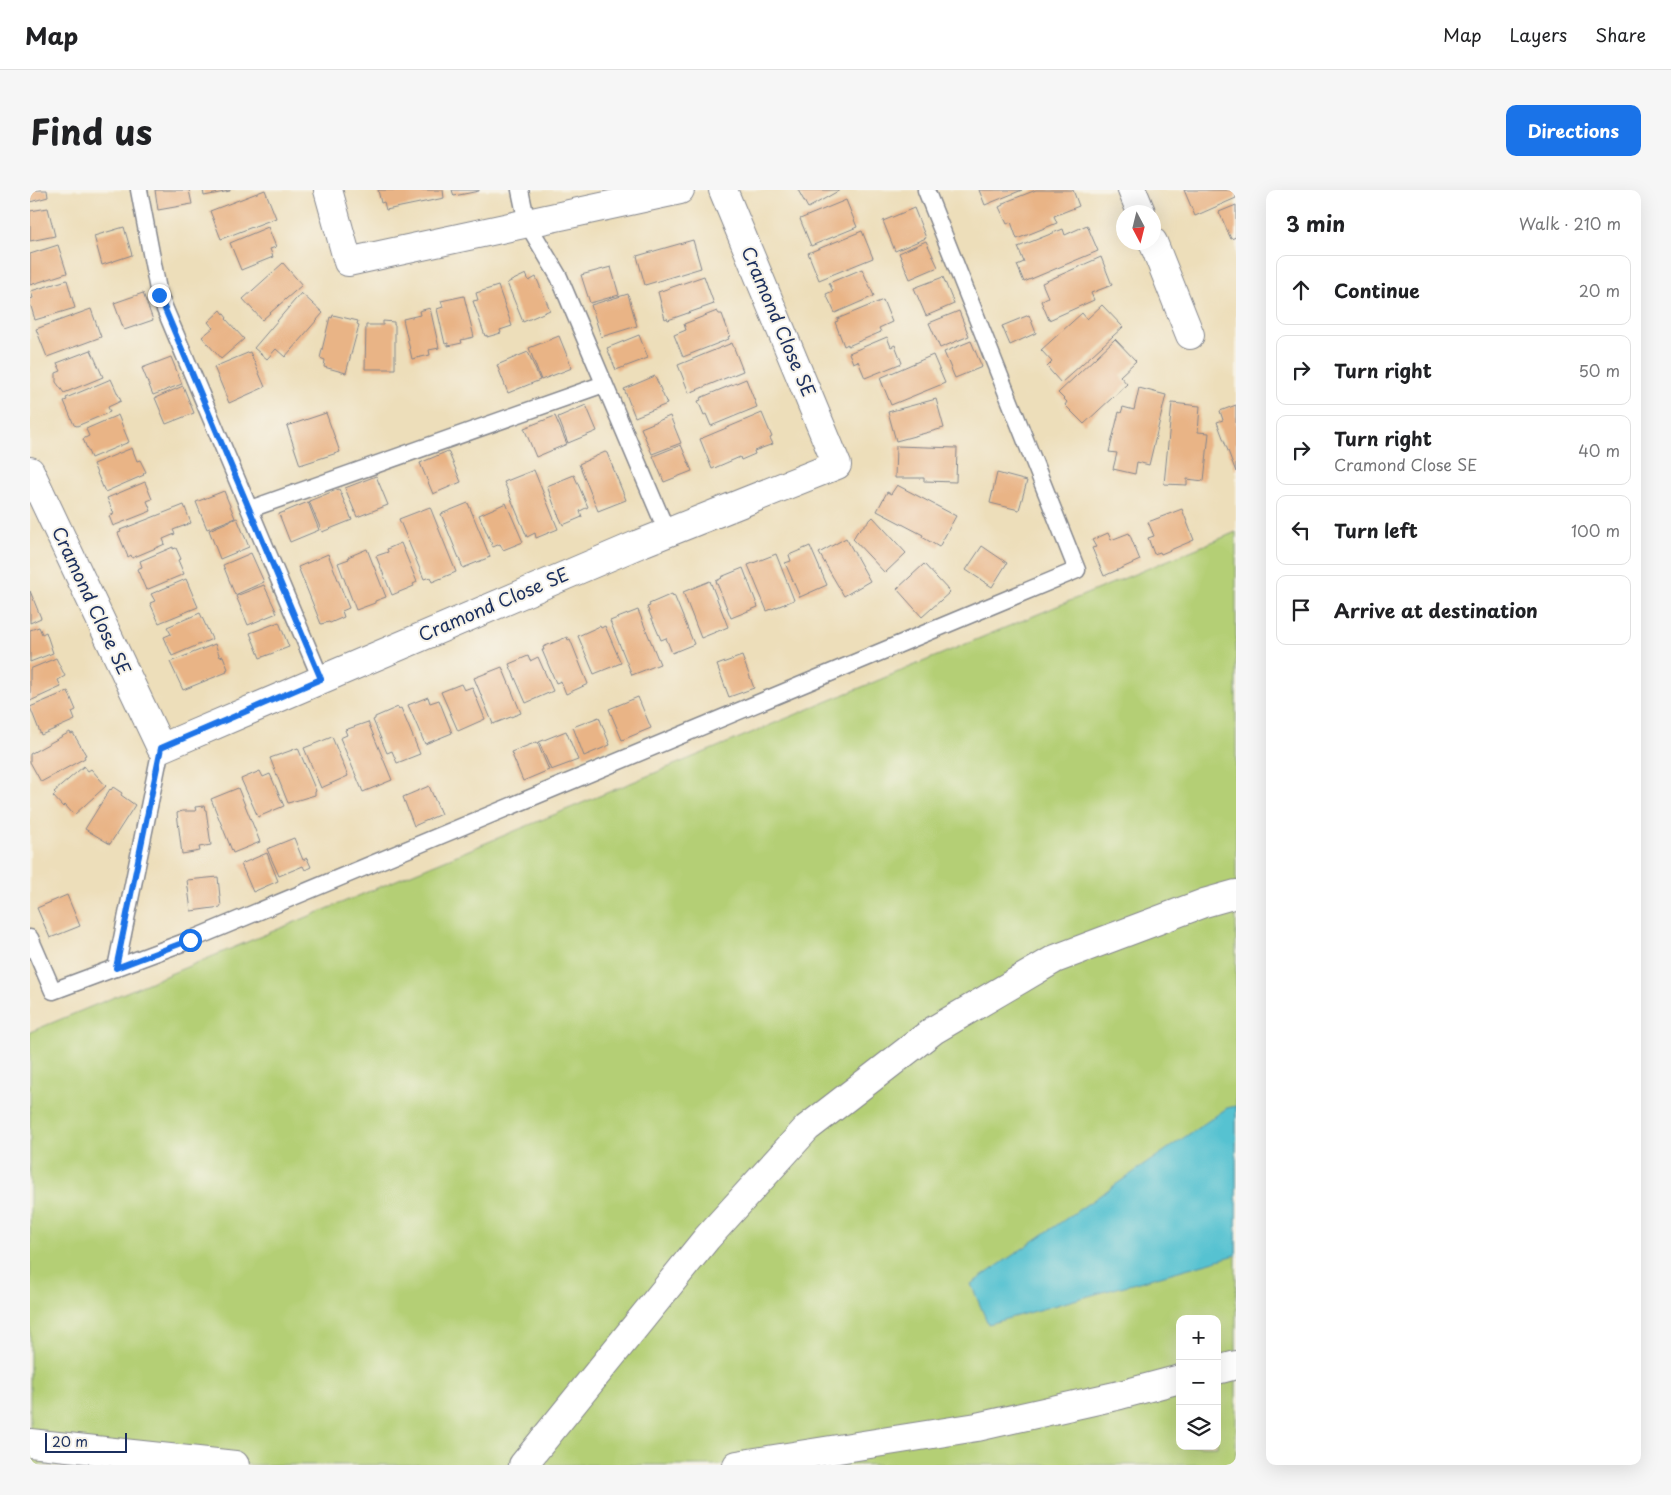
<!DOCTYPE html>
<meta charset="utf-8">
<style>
:root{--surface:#fff;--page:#f6f6f6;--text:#202124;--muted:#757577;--line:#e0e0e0;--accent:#1a73e8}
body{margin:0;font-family:"Playpen Sans",sans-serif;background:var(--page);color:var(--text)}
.controls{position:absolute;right:15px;bottom:15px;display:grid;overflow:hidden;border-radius:10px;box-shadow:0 5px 20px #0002}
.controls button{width:45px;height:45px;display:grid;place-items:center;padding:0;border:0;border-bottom:1px solid var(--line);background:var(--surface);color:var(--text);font:25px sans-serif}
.compass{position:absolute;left:1086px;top:15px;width:45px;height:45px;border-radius:50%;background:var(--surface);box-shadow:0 5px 20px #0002;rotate:173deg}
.scale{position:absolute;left:15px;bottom:12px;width:82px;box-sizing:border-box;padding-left:5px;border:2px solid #1b2f5e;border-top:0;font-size:14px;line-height:18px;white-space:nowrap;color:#1b2f5e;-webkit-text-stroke:4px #f7f3e8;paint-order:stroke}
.stop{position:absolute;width:15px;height:15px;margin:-11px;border:4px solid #1a73e8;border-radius:50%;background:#fff}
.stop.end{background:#1a73e8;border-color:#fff;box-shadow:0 1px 5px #0008}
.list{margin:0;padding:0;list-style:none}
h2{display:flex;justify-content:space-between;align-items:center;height:65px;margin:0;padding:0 20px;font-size:21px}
h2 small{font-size:16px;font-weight:400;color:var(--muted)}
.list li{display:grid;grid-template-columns:32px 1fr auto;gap:15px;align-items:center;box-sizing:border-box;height:70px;margin:0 10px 10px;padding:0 10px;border:1px solid var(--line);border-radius:10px}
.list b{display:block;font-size:19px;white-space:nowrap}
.list p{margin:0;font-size:16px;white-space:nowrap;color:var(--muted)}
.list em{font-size:16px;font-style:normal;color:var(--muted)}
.icon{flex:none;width:28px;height:28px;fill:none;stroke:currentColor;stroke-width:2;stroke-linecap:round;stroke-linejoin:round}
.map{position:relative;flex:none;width:1206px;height:1275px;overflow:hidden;border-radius:10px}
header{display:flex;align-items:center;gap:30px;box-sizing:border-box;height:70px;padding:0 25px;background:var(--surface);border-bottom:1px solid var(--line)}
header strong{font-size:24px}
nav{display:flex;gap:28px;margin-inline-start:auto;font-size:18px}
.intro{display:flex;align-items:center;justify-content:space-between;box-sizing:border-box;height:120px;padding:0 30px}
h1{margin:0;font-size:35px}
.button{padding:12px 22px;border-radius:10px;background:var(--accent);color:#fff;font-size:18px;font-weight:700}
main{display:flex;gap:30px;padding:0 30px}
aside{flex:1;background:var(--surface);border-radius:10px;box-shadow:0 5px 20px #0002}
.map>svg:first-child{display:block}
.green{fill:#b4cf74;stroke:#687f69;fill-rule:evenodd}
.water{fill:#57c2d1;stroke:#397898}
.building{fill:#e9b486}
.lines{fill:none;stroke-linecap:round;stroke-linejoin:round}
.service-casing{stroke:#84868c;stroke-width:19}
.minor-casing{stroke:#84868c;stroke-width:30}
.motorway-casing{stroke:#84868c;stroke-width:30}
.service{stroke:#fff;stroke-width:16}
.minor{stroke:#fff;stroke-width:28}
.motorway{stroke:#fff;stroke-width:28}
.route{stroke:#1a73e8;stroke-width:6}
.labels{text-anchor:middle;stroke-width:4;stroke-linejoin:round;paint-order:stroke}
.street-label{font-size:18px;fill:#1b2f5e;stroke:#f7f3e8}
</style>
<header>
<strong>Map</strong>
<nav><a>Map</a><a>Layers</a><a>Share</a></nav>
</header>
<div class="intro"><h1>Find us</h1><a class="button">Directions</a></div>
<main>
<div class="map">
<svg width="1206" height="1275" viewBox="0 0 1206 1275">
<rect width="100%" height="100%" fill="#f7f3e8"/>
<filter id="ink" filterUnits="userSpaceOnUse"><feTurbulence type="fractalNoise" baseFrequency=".02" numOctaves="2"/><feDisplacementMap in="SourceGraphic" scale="10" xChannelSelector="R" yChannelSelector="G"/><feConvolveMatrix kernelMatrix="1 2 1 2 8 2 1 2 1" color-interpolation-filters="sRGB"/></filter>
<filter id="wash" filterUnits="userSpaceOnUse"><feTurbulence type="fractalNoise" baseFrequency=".0096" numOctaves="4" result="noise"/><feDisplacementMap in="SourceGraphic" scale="20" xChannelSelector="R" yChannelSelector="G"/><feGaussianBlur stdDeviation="1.12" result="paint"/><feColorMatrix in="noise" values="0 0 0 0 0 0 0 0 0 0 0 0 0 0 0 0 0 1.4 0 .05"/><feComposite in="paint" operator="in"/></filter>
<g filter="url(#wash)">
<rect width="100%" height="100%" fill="#eddeba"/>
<path class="green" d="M1206 342V1275H0V842ZM1150 1129H1187V1256H1150Z"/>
<path class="water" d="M1206 916V1065L958 1134 941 1094 1197 918Z"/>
<g id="blocks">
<g class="building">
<path d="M0 0H17L18 7 0 12Z"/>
<path d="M125 0H159L162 14 128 20Z"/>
<path d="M173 0H200V1L174 6Z"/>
<path d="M235 0 246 28 191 49 180 21Z"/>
<path d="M348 0H413L414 8 356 20 354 12 351 13Z"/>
<path d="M422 0H449V1L424 6Z"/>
<path d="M768 0H810L778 18Z"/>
<path d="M949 0H992L955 15Z"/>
<path d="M1006 0H1043L1049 16 1024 26 1027 33 987 49 981 32 977 34 969 17 973 15V13Z"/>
<path d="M1154 0H1206V8L1165 26Z"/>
<path d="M816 10 827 37 781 56 770 29Z"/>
<path d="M1206 15V47L1201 49 1189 22Z"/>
<path d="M18 18 25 46 0 51V21Z"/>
<path d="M884 18 896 48 865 61 853 31Z"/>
<path d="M1057 35 1068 61 994 92 987 75 994 72 988 57 1033 39 1035 45Z"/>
<path d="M94 37 102 65 72 75 64 46Z"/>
<path d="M238 37 246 57 240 59 243 67 211 80 200 53Z"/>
<path d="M832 41 843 68 789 90 778 63Z"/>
<path d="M663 50 671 78 615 95 607 66Z"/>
<path d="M896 51 908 77 880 89 869 63Z"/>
<path d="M28 55 37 83 0 95V64Z"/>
<path d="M1071 67 1082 95 1061 103 1064 110 1019 130 1011 111 1018 107 1012 93Z"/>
<path d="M253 73 272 95 232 130 213 109Z"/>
<path d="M581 77 589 105 560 113 551 85Z"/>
<path d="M832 79 844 106 805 123 796 104 803 101 799 93Z"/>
<path d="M496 84 499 91 506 87 520 120 493 132 477 93Z"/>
<path d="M674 86 684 114 638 130 637 128 635 129 628 102Z"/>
<path d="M913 87 924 114 896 126 884 98Z"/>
<path d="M37 90 45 118 5 130 0 113V109L3 108 1 101Z"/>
<path d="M468 96 482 136 470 140 471 143 457 147V145L455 146 443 111 448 110 446 103Z"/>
<path d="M113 103 123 130 94 140 84 113Z"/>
<path d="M271 103 293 123 255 167 246 159 237 169 224 158Z"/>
<path d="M598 104 607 136 571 147 561 115Z"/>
<path d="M434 106 444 147 431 150 432 153 418 156V153L415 154 407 119 413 117 411 111Z"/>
<path d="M853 110 862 132 849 138 851 142 818 156V154L814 156 805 132 808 131 807 129Z"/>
<path d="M1072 115 1093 137 1031 193 1017 177 1022 172 1011 160 1052 123 1057 129Z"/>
<path d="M400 118 409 158 399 160 400 165 382 169 373 129 390 125 389 121Z"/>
<path d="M61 119 71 147 17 167 6 139Z"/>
<path d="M191 120 197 128 196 129 214 149 191 169 172 147 183 138 178 132Z"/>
<path d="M687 121 689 124H692L700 146 698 147 699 149 653 167 644 145 656 140 654 134Z"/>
<path d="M929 121 939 146 910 158 899 133Z"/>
<path d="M303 125 328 131 327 134 329 135 316 183 294 177 295 170 290 168 300 127 302 128Z"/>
<path d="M999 125 1006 143 980 155 972 136Z"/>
<path d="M353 131 364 132V135H365V179H335L336 135H353Z"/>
<path d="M609 145 618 168 586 180 577 158Z"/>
<path d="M529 146 542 178 511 190 499 158Z"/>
<path d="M857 147 861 157 865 155 872 173 835 188 828 171 823 173 819 163Z"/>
<path d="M1085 149 1106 171 1090 186 1097 194 1054 234 1035 215 1037 212 1028 203Z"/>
<path d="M941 151 952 177 925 188 914 162Z"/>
<path d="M702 153 713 181 659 203 648 175Z"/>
<path d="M61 160 73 187 34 203 26 192V183L31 181 27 173Z"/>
<path d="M220 162 235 197 199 213 184 177Z"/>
<path d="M498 162 510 190 478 203 467 175Z"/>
<path d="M903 165 915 193 861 215 850 188Z"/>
<path d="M141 167 152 194 123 205 112 178Z"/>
<path d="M625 186 637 214 605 227 594 199Z"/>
<path d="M81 189 91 211 78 217 80 222 47 236 44 235 34 211 37 210 36 208Z"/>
<path d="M716 189 727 217 681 236 676 224 674 225 668 211 671 210 670 208Z"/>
<path d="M153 196 164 223 136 234 125 208Z"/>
<path d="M1109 198 1136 205 1119 275 1107 272 1105 284 1083 279 1087 263 1079 262 1089 222 1091 223 1093 217 1104 220Z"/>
<path d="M906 209 914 238 866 251 858 222Z"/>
<path d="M1142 213 1170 216 1168 242 1179 243 1174 291 1157 289V295L1134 294Z"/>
<path d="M556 215 567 241 538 253 528 227Z"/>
<path d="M1206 215V282L1187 232 1193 230 1190 221Z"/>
<path d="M296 223 310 262 270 275 257 236Z"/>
<path d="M732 223 742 247 740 248 743 254 724 261 725 264 711 270 710 267 682 279 670 249Z"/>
<path d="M88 225 99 252 61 268 53 249 59 246 56 239Z"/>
<path d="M525 226 537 254 506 267 494 238Z"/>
<path d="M640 226 651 253 622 264 611 238Z"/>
<path d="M651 255 662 281 634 292 623 266Z"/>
<path d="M866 256 927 258 926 292 894 291V288H865Z"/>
<path d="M102 258 107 271 110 270 116 282 113 284 114 285 75 302 63 274Z"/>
<path d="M418 261 431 292 403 304 390 273Z"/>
<path d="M575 262 577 263 596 310 568 321 549 274Z"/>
<path d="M504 280 528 339 506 348 505 343 497 347 474 292Z"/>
<path d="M967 283 997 291 989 320 960 313Z"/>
<path d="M544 285 558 317 550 321 552 327 533 335 526 320 517 296Z"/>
<path d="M346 286 358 315 327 327 315 298Z"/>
<path d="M115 292 122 309 117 311 121 321 83 336 79 326 84 324 77 308Z"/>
<path d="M867 295 926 326 909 357 892 347 893 345 847 321 857 302 861 304Z"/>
<path d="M309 299 322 330 292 342 279 311Z"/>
<path d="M194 301 205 328 177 339 166 312Z"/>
<path d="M278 312 289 340 260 352 249 324Z"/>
<path d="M438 313 460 367 433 378 411 324Z"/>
<path d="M476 313 493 352 473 360 470 354 463 357 449 325Z"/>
<path d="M154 315 161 333 143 340 145 344 133 349 135 354 102 368 101 365 98 367 88 343 91 342 90 340Z"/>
<path d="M400 317 426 382 402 392 400 387 394 389 369 329Z"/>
<path d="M1152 319 1164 350 1131 364 1130 362 1124 364 1118 348 1124 346 1118 332Z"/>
<path d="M843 327 876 363 855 383 823 349 827 342Z"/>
<path d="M207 328 219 357 190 369 179 340Z"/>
<path d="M1078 343 1081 350 1099 343 1110 370 1074 386 1062 358 1066 357 1062 350Z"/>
<path d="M816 348 840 391 814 406 789 363Z"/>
<path d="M371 353 387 392 383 394 384 396 362 405 346 366 358 362 357 359Z"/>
<path d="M780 356 797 395 770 407 755 373 761 371 759 365Z"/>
<path d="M952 356 977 373 962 397 936 380Z"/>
<path d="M143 357V359L146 358 151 369 148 370 154 384 116 400 107 379 112 377 110 371Z"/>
<path d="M337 359 356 407 345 411V413L326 420 308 373 319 369 318 367Z"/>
<path d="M221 363 234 392 205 405 193 375Z"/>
<path d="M298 364 319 418 312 421 314 427 300 433 299 432 291 434 268 377Z"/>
<path d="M746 364 764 410 737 421 718 375Z"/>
<path d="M894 374 920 402 892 427 867 399Z"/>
<path d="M713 378 728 417 701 428 686 391 692 388 691 387Z"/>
<path d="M156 389 168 417 129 433 120 413 125 411 121 404Z"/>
<path d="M680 391 698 437 671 448 653 402Z"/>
<path d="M234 395 247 423 218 435 206 406Z"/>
<path d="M0 401 11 428 0 433Z"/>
<path d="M642 404 643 406 644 405 664 454 642 463 636 448 631 450 617 417 620 416 619 414Z"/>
<path d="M608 420 630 474 602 485 580 431Z"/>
<path d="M170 423 182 449 142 466 134 447 141 444 137 437Z"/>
<path d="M249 432 259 457 230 468 220 443Z"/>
<path d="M570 436 571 438 575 436 591 473 564 484 548 446Z"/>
<path d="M9 437 12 444 16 442 23 463 0 472V440Z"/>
<path d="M537 447 538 450 540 449 558 494 536 504 531 491 526 493 512 460H514L513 457Z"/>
<path d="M185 454 190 467 193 466 198 479 196 480 197 482 153 500 140 472Z"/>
<path d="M498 466 500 471 508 467 523 501 496 513 479 474Z"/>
<path d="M712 466 724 498 699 507 687 475Z"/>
<path d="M26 468 35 486 28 490 31 497 0 511V479Z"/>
<path d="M472 477 491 523 463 534 444 488Z"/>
<path d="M431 494 434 500 442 497 455 529 428 541 411 502Z"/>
<path d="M38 501 46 520 42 522 45 530 11 545 0 517Z"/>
<path d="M398 507 400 513 409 510 422 543 395 554 378 515Z"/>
<path d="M608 507 621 538 592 550 579 519Z"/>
<path d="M368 517 369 519 371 518 390 564 367 573 362 561 357 563 343 530 345 529V527Z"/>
<path d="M569 527 580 555 554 566 543 537Z"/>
<path d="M338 532 362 590 333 602 310 548 317 545 315 540Z"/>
<path d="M536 541 548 570 521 580 509 552Z"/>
<path d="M40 542 41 544 43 543 56 565 54 566 55 568 11 592 0 572V564Z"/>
<path d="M302 547 318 586 291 598 274 558Z"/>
<path d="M507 552 519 580 493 591 481 562Z"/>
<path d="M268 558 286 601 285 602V605L258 613 240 568Z"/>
<path d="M54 576 58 581 61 579 76 596 44 625 35 615 33 617 23 606 26 604 24 602Z"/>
<path d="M230 581 233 587 240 584 254 616 228 627 211 589Z"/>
<path d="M399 596 411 624 384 636 373 607Z"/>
<path d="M83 597 92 603 91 605 105 615 80 654 55 639 80 599 81 600Z"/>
<path d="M208 598 230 652 203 663 181 609Z"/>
<path d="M174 616 175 620H176L181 655 169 657 170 661 152 664 147 623 152 621H166L165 617Z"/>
<path d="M264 648 273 670 277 668 281 677 275 680 273 676 249 686 237 659Z"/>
<path d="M237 663 248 691 223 702 211 674Z"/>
<path d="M188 687 191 717 161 721 157 690Z"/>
<path d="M37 705 50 736 20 748 7 718Z"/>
</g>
</g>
</g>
<g filter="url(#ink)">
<use href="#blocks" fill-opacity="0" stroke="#84868c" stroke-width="1"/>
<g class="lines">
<g class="service-casing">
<g id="service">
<path d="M109 0 129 105 291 489"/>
<path d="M490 0 497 33 529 87 637 342"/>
<path d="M220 319 574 194"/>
<path d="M0 748 23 801 160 750 1047 380 896 0"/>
<path d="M86 778 131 558"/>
</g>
</g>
<g class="minor-casing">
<g id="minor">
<path d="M298 0 318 72 650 0"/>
<path d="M1102 0 1111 22"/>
<path d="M1123 52 1160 145"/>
<path d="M0 281 131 558 609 354 807 275 693 0"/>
</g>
</g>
<g class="motorway-casing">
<g id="motorway">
<path d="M1187 1180 1206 1175"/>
<path d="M0 1253 205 1275"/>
<path d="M493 1275 677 1048 777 938 904 840 1025 769 1174 713 1206 704"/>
<path d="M707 1275 947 1237 1090 1205 1150 1189"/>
</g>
</g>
<use href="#service" class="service"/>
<use href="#minor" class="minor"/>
<use href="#motorway" class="motorway"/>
</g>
</g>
<g class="lines" filter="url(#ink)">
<path class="route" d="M129 105 291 489 131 558 86 778 160 750"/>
</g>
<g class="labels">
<g class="street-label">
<text transform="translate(748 132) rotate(67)" y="6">Cramond Close SE</text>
<text transform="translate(61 411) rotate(65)" y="6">Cramond Close SE</text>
<text transform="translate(464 415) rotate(-23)" y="6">Cramond Close SE</text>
</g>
</g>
</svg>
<div class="controls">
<button>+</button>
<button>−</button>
<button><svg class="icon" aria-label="layers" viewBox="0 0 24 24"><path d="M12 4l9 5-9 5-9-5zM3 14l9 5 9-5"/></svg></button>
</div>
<svg class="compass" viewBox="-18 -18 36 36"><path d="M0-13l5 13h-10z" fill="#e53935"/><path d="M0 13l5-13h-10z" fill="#757577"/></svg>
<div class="scale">20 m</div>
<div class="stop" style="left:160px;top:750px"></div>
<div class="stop end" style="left:129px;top:105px"></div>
</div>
<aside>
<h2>3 min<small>Walk · 210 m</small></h2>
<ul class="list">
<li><svg class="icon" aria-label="ahead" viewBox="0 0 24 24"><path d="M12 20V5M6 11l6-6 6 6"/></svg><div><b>Continue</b></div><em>20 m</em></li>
<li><svg class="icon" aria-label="right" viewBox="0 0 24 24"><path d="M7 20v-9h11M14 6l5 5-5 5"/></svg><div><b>Turn right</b></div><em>50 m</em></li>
<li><svg class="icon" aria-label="right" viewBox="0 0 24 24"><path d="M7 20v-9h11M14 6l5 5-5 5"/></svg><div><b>Turn right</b><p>Cramond Close SE</p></div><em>40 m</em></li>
<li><svg class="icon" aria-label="left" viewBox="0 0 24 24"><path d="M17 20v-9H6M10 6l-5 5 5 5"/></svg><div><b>Turn left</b></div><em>100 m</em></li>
<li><svg class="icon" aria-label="arrive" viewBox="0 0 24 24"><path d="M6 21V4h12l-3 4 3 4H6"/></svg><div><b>Arrive at destination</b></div></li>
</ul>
</aside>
</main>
